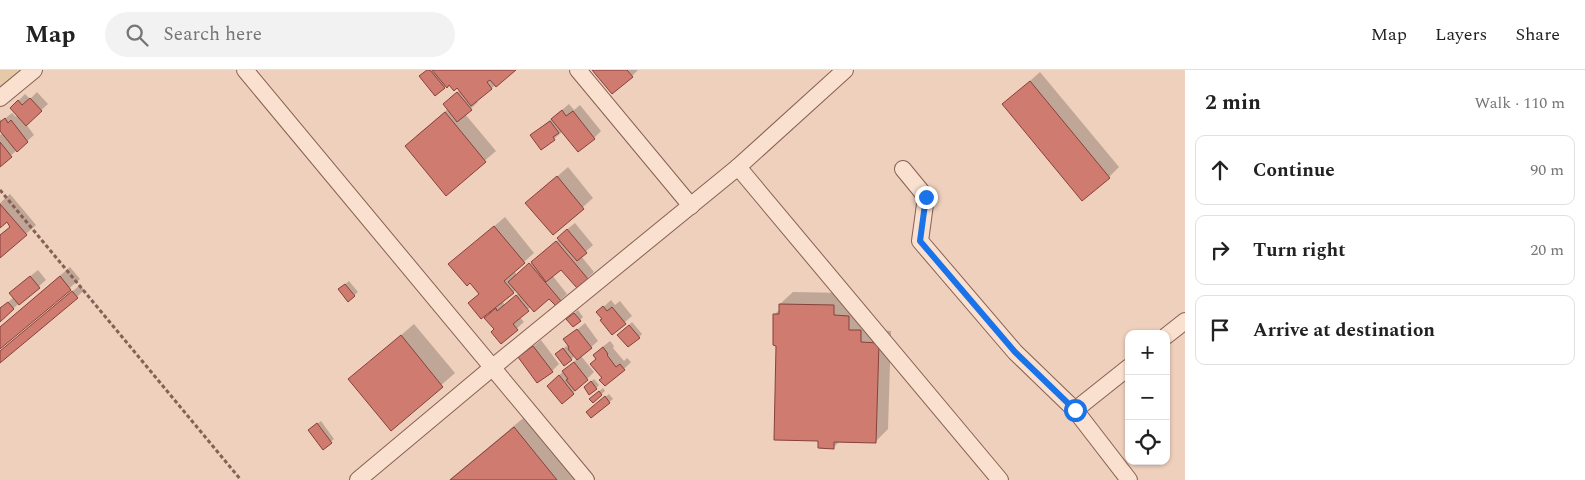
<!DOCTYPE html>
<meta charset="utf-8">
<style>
:root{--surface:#fff;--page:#f2f2f2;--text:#222;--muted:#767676;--line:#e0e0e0}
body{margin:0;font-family:Spectral,serif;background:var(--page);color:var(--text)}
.controls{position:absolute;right:15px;bottom:15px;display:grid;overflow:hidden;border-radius:10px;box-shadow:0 1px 4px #0004}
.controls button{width:45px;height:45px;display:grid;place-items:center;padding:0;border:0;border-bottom:1px solid var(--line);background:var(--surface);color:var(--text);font:25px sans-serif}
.stop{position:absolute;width:15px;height:15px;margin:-11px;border:4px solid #1a73e8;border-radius:50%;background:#fff}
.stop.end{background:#1a73e8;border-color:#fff;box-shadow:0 1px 5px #0008}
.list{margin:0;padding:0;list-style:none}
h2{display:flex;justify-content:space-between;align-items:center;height:65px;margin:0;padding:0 20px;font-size:21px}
h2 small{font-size:16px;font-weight:400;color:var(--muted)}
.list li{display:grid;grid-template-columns:32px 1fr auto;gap:15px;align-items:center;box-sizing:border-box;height:70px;margin:0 10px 10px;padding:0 10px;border:1px solid var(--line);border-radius:10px}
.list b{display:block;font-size:19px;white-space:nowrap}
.list em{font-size:16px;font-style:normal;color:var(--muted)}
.icon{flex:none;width:28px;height:28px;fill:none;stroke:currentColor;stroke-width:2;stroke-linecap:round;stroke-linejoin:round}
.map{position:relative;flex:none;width:1185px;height:410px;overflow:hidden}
header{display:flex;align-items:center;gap:30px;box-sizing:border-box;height:70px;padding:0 25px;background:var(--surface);border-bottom:1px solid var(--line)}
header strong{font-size:24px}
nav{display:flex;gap:28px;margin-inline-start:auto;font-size:18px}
.search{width:350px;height:45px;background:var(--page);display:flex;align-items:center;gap:12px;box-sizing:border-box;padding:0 18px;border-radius:28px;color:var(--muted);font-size:19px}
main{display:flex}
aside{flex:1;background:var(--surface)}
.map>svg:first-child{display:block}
.farmland{fill:#e5c9a9}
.shadow{fill:#0003;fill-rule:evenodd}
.building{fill:#cf7b70;stroke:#87413a}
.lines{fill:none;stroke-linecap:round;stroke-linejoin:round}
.minor-casing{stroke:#876055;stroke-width:18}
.path{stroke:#876055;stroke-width:3;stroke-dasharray:4 2.5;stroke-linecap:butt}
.minor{stroke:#fae0cf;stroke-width:16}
.route{stroke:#1a73e8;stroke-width:6}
</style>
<header>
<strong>Map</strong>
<div class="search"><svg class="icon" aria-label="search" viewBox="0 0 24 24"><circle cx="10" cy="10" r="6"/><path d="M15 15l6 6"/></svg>Search here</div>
<nav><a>Map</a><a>Layers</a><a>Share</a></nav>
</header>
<main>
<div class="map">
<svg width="1185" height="410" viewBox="0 0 1185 410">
<rect width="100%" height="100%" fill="#efd0bc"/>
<path class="farmland" d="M0 0H21L0 18Z"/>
<g class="shadow">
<path d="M428 0H514L476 31 478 32 465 44 496 81 446 124 416 66 448 39 451 28 460 20 457 17 450 13 436 24Z"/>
<path d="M594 0H638L632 6Z"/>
<path d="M1040 2 1119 97 1109 107 1004 34Z"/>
<path d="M37 22 48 34 26 54 34 65 0 95V65L3 63 0 59V49L2 51 12 43 16 47 18 45 11 38 25 24 30 29Z"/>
<path d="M569 34 574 40 580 35 601 61 594 68 563 61 554 69 532 65Z"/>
<path d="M568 97 593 128 553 164 527 133Z"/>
<path d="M10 124 36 155 0 187V165L11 156 7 150 0 156V133Z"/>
<path d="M505 147 534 183 514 201 517 205 559 169 565 161 575 153 593 175 581 186 594 202 587 208 561 198 552 205 567 224 556 234 549 227 531 237 519 246 524 252 501 273 495 259 486 248 497 237 469 234 480 223 470 211 450 194ZM516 220 519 223 505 235 502 231Z"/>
<path d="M70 197 80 209 0 278V257Z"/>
<path d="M38 200 46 210 0 250V239L14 227 18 216Z"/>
<path d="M349 211 358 222 349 230 343 216Z"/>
<path d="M80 215 84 220 77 227 0 291V282Z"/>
<path d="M793 222 846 223 873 260 891 261 888 359 876 371 841 370 833 378 820 370 778 274 775 244 780 239V234Z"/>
<path d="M611 230 615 235 620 231 632 246 612 263 598 242Z"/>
<path d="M578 240 583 247 580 250 571 246Z"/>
<path d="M632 252 642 264 639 267 619 265Z"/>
<path d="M585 253 598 271 581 286 594 302 573 323 555 309 577 289 575 286 565 294 560 281 569 274 565 270Z"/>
<path d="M414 254 455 303 391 359 350 309Z"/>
<path d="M541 270 559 294 552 301 520 287Z"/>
<path d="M610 271 614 276 613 278 624 291 627 288 631 292 624 299 603 308 597 288 601 278Z"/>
<path d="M594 309 599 315 596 318 588 314Z"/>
<path d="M603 318 605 321 593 331 594 326Z"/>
<path d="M609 324 613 329 592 347 591 339Z"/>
<path d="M527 345 580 410H449Z"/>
<path d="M321 351 334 369 323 378 313 357Z"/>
</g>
<g class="building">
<path d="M427 0H430L445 18 435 26 419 6Z"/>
<path d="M432 0H516L496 17 490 10 487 12 492 19 471 36 457 18 454 21 449 15 447 18Z"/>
<path d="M592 0H627L633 7 612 24Z"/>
<path d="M1030 11 1110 108 1082 131 1002 34Z"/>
<path d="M457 22 472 40 457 52 443 34Z"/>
<path d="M30 28 42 41 26 56 10 38 18 30 22 35Z"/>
<path d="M562 40 566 46 573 41 595 69 578 82 551 49Z"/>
<path d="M445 42 486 92 446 126 405 76Z"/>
<path d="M5 48 8 53 11 50 28 72 17 82 0 61V52Z"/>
<path d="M550 51 559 63 553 67 555 70 541 80 530 65Z"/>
<path d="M0 72 12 87 0 97Z"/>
<path d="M557 106 584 139 553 165 525 133Z"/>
<path d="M0 134 27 165 0 188V165L10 157 7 152 0 158Z"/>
<path d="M494 156 525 193 504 211 514 223 481 249 468 233 479 224 470 213 467 216 448 194Z"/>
<path d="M567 159 587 183 577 191 557 168Z"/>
<path d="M556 171 588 209 577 218 561 200 546 212 531 192Z"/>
<path d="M529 193 561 231 556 236 549 229 534 242 508 212Z"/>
<path d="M30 206 40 218 19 235 9 223Z"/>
<path d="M60 206 71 220 0 279V257Z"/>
<path d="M345 214 355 226 348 232 338 219Z"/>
<path d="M72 221 78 228 0 293V281Z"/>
<path d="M516 225 529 241 513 254 518 260 501 274 491 262 494 259 484 248 496 238 497 241Z"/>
<path d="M8 232 14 239 0 252V238Z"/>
<path d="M779 234 834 235V245L849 246V260H861V272L879 273 876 373 834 372V379L818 378V371L774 370 776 276 773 275V244H779Z"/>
<path d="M603 236 607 241 612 237 626 254 612 265 600 250 602 249 596 242Z"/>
<path d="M574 243 581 251 573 257 566 249Z"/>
<path d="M629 255 640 268 628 277 617 265Z"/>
<path d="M577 259 592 278 577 290 568 279 569 277 563 269Z"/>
<path d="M401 265 443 317 391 361 348 309Z"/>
<path d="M533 276 553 302 537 313 518 287Z"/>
<path d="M603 277 608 284 607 285 616 297 620 294 625 300 605 316 599 310 602 308 590 294 596 289 593 285Z"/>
<path d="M563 278 572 290 564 296 555 284Z"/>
<path d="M574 292 588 310 575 321 566 310 568 309 562 301Z"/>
<path d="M559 305 574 324 562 334 547 316Z"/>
<path d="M591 311 597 319 589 325 584 317Z"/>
<path d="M599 321 602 325 593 333 589 329Z"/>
<path d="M605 326 610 333 591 348 586 342Z"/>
<path d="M317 353 332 373 323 380 308 360Z"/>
<path d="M514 357 557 410H450Z"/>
</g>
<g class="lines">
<g class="minor-casing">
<g id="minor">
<path d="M245 0 586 410"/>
<path d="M578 0 691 136"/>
<path d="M0 28 34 0"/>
<path d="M738 97 845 0"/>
<path d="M903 99 926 127 920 171 1015 282 1075 340 1129 410"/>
<path d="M1166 266 1185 251"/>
<path d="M1075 340 1129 297"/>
<path d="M358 410 493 297 738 97 1000 410"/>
</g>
</g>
<path class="path" d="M0 120 241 410"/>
<use href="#minor" class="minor"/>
</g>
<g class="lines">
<path class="route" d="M926 127 920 171 1015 282 1075 340"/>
</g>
</svg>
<div class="controls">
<button>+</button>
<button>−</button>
<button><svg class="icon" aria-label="locate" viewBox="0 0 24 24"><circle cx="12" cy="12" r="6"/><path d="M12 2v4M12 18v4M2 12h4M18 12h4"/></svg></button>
</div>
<div class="stop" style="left:1075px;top:340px"></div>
<div class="stop end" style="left:926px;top:127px"></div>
</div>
<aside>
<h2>2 min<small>Walk · 110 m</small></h2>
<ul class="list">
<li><svg class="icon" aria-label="ahead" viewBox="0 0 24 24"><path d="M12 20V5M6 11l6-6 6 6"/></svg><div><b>Continue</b></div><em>90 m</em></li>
<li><svg class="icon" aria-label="right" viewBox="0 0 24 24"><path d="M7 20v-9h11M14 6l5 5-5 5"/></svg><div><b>Turn right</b></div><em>20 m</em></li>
<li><svg class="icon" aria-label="arrive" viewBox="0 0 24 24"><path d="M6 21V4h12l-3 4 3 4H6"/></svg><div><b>Arrive at destination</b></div></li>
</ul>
</aside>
</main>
